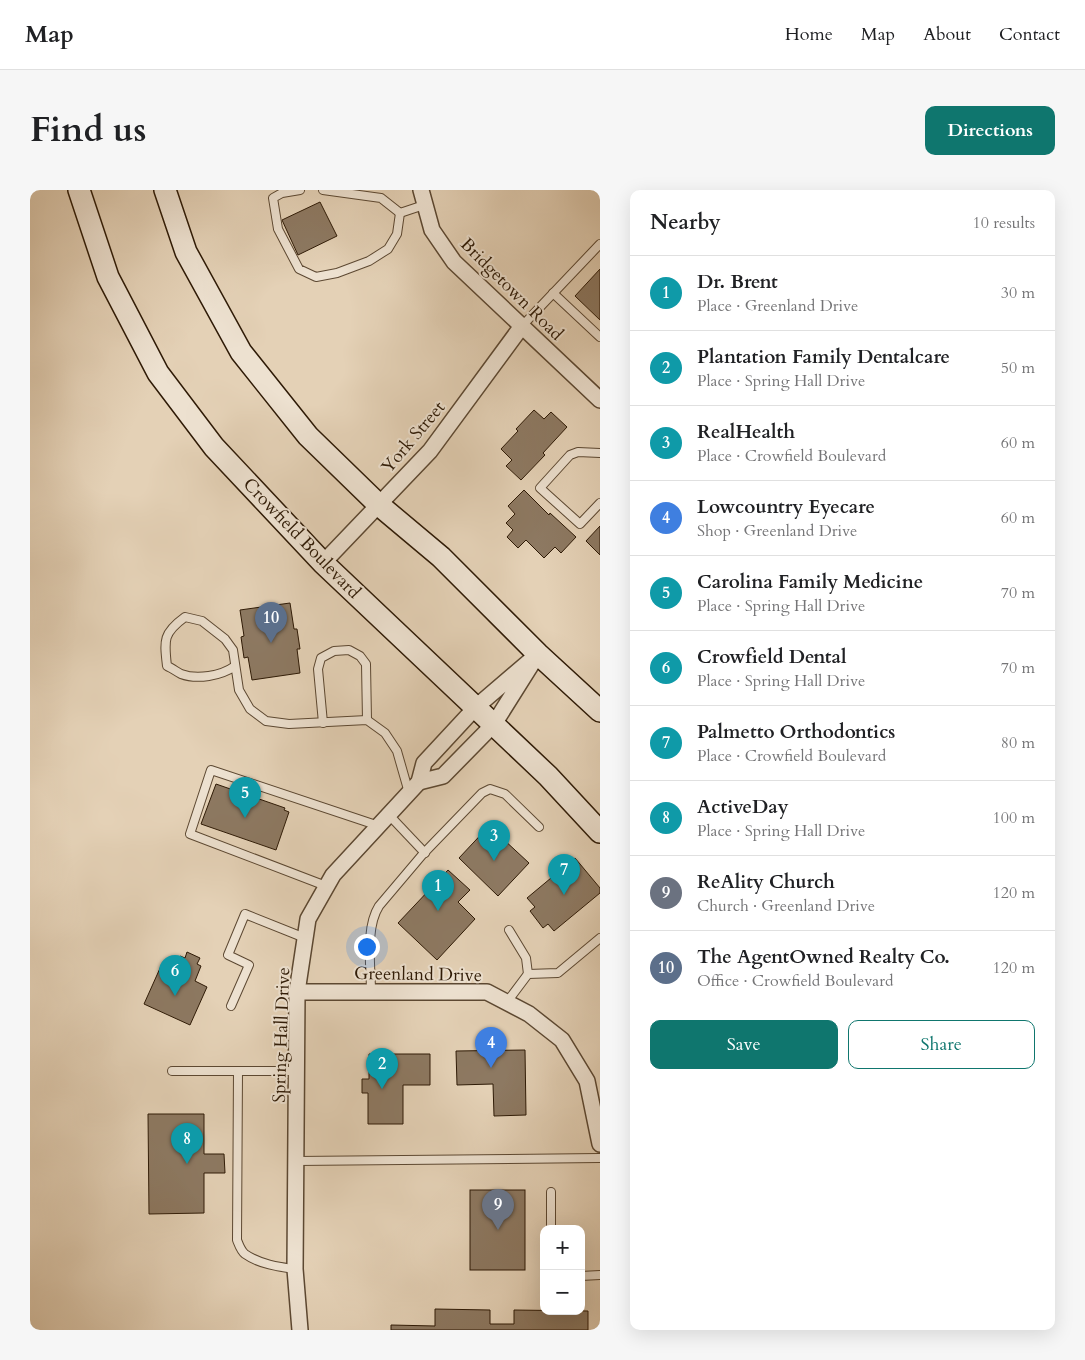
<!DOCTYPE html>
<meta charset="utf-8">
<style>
:root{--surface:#fff;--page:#f6f6f6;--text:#202124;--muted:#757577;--line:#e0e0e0;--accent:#0f766e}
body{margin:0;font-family:Cardo,serif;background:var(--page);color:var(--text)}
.controls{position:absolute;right:15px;bottom:15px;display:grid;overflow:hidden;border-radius:10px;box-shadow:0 5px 20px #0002}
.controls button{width:45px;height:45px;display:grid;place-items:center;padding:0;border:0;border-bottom:1px solid var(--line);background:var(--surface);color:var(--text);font:25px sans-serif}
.you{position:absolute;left:336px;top:756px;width:18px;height:18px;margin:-12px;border:4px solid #fff;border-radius:50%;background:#1a73e8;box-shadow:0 0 0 8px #1a73e833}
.badge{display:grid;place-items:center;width:32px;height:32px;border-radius:50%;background:var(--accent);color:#fff;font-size:16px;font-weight:700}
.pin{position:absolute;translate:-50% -41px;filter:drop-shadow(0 1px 2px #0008)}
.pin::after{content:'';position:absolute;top:26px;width:18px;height:15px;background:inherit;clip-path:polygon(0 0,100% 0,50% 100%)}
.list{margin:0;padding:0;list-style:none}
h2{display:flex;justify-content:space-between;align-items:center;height:65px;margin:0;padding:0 20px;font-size:21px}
h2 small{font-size:16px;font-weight:400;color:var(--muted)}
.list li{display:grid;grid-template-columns:32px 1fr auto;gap:15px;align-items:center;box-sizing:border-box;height:75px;padding:0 20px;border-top:1px solid var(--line)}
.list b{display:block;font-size:19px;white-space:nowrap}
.list p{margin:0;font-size:16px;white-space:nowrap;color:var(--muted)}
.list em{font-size:16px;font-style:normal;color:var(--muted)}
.actions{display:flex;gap:10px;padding:15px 20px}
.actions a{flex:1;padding:11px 0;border:1px solid var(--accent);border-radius:10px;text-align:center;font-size:18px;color:var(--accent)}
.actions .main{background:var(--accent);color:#fff}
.map{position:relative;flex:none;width:570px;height:1140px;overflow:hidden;border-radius:10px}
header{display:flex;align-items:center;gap:30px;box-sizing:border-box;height:70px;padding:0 25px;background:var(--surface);border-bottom:1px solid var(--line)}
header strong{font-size:24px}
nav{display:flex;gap:28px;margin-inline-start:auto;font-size:18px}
.intro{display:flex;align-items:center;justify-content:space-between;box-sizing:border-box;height:120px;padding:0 30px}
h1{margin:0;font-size:35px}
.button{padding:12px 22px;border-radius:10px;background:var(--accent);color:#fff;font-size:18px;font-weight:700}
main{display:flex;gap:30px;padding:0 30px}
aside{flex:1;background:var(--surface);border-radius:10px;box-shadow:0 5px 20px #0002}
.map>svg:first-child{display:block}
.building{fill:#8d7962;stroke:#2e1a06}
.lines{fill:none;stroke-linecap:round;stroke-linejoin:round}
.service-casing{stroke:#5c4832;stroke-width:10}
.minor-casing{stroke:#5c4832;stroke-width:18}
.secondary-casing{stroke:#2e1a06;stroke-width:24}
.service{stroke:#ede1d0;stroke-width:8}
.minor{stroke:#ede1d0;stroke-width:15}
.secondary{stroke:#ede1d0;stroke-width:21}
.labels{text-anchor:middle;stroke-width:4;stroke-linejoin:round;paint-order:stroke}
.street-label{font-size:18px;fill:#2e1a06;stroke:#ede1d0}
</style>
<header>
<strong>Map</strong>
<nav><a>Home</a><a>Map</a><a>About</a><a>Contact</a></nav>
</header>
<div class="intro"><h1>Find us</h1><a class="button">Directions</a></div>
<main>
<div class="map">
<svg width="570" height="1140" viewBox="0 0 570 1140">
<rect width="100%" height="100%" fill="#e4d1b6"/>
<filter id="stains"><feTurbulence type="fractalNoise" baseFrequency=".004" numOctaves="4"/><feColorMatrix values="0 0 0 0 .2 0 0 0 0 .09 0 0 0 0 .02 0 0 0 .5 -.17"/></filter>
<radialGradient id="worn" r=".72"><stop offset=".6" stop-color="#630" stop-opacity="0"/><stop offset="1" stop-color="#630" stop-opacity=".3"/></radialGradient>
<g class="building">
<path d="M290 12 307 46 268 65 252 30Z"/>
<path d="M570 79V130L545 106Z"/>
<path d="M504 220 514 229 521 222 537 237 513 263 515 265 491 290 476 276 482 270 471 259 488 241 486 239Z"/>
<path d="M494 300 519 325 520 323 546 347 531 363 525 357 514 368 496 350 488 358 477 347 483 340 476 333 485 324 478 316Z"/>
<path d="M570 336V365L556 351Z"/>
<path d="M260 413 264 439H267L270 459H267L270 483 222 490 218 467 214 468 211 447 214 446 210 420Z"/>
<path d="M186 594 255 618 254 620 259 622 246 660 171 634Z"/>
<path d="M459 636 499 673 468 706 429 668Z"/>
<path d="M545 668 570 698V703L524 741 518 734 513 738 500 721 505 717 497 708Z"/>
<path d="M418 680 440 700 428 712 445 729 407 770 368 733Z"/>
<path d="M157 762 170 768 167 774 171 776 165 791 177 797 160 835 114 814 131 776 143 782 150 766 155 768Z"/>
<path d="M495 860 496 925 464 926 463 894 427 895 426 861Z"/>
<path d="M339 864H400V895H373V934H338V903H332V889H339Z"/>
<path d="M118 924H174V964H194L195 983H174V1023L119 1024Z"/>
<rect x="440" y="1000" width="55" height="80"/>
<path d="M405 1119 460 1120V1134H484V1120L558 1121V1140H361V1135L405 1136Z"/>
</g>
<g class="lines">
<g class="service-casing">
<g id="service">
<path d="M270 0 252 3 243 8 248 39 269 79 286 87 307 83 339 71 358 59 367 44 370 23"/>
<path d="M293 0 351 8 370 23"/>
<path d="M370 23 394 15"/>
<path d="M523 103 570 147"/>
<path d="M492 136 570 54"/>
<path d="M570 263 548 262 540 265 510 298 550 334 570 313"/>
<path d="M205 476C191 486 167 490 151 484 147 482 142 478 137 476 134 450 133 443 155 427L172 431 195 449 203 460 209 500 220 519 236 531 259 534 337 530 355 543 367 561 379 603"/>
<path d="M293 533 288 479 291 468 304 461 319 460 330 466 336 474 337 530"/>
<path d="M359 625 395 663"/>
<path d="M296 696 160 644 181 580 349 636"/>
<path d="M479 740 496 768 498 784"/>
<path d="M341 802C341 776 335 738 349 716L393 664 452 603 460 599 475 604 509 637"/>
<path d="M477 812 498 784 528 783 570 748"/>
<path d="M201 816 219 775 198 765 215 724 275 748"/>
<path d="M142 881H267"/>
<path d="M208 881 207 1050C209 1055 211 1061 215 1064 229 1074 249 1077 265 1079"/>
<path d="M266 971 570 968"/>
<path d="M521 1002V1039"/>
<path d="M551 1086 570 1085"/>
</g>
</g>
<g class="minor-casing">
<g id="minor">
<path d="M391 0 402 40 424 72 570 210"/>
<path d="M293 373 400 261 492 136"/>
<path d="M508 464 464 534 413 586 389 592 394 573 446 517Z"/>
<path d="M267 802H457L499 824 532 850 557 891 570 954"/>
<path d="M270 1140 265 1079 267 802 278 729 303 685 389 592"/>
</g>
</g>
<g class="secondary-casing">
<g id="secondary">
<path d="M49 0 78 87 128 183 184 257 293 373 518 586 570 642"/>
<path d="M135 0 156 62 211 162 278 246 349 315 411 367 508 464 570 521"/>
</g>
</g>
<use href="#service" class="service"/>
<use href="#minor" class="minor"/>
<use href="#secondary" class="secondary"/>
</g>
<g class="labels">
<g class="street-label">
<text transform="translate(482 99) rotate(45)" y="6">Bridgetown Road</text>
<text transform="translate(383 247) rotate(-50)" y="6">York Street</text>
<text transform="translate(272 348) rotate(46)" y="6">Crowfield Boulevard</text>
<text transform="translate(388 784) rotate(1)" y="6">Greenland Drive</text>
<text transform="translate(251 845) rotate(-88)" y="6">Spring Hall Drive</text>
</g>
</g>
<rect width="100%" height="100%" filter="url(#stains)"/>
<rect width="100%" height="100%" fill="url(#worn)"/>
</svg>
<div class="controls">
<button>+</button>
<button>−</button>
</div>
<div class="you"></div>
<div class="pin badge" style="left:408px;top:721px;background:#0f9aa8">1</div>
<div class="pin badge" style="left:352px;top:899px;background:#0f9aa8">2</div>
<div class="pin badge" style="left:464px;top:671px;background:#0f9aa8">3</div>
<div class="pin badge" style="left:461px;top:878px;background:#3f7fe0">4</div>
<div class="pin badge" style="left:215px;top:628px;background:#0f9aa8">5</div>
<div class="pin badge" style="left:145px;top:806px;background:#0f9aa8">6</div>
<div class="pin badge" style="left:534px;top:705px;background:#0f9aa8">7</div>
<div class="pin badge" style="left:157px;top:974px;background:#0f9aa8">8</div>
<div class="pin badge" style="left:468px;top:1040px;background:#6b7280">9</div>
<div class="pin badge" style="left:241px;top:453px;background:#5c6f8a">10</div>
</div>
<aside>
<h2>Nearby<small>10 results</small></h2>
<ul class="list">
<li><span class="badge" style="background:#0f9aa8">1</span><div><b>Dr. Brent</b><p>Place · Greenland Drive</p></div><em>30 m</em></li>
<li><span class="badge" style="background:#0f9aa8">2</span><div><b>Plantation Family Dentalcare</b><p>Place · Spring Hall Drive</p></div><em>50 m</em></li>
<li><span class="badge" style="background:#0f9aa8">3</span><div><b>RealHealth</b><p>Place · Crowfield Boulevard</p></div><em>60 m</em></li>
<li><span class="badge" style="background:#3f7fe0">4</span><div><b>Lowcountry Eyecare</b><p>Shop · Greenland Drive</p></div><em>60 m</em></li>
<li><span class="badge" style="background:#0f9aa8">5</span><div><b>Carolina Family Medicine</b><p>Place · Spring Hall Drive</p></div><em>70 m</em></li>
<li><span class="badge" style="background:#0f9aa8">6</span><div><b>Crowfield Dental</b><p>Place · Spring Hall Drive</p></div><em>70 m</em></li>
<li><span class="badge" style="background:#0f9aa8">7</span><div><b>Palmetto Orthodontics</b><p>Place · Crowfield Boulevard</p></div><em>80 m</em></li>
<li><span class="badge" style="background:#0f9aa8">8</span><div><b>ActiveDay</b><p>Place · Spring Hall Drive</p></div><em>100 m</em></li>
<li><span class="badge" style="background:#6b7280">9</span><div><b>ReAlity Church</b><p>Church · Greenland Drive</p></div><em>120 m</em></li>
<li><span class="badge" style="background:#5c6f8a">10</span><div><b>The AgentOwned Realty Co.</b><p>Office · Crowfield Boulevard</p></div><em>120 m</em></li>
</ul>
<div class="actions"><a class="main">Save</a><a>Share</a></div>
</aside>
</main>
